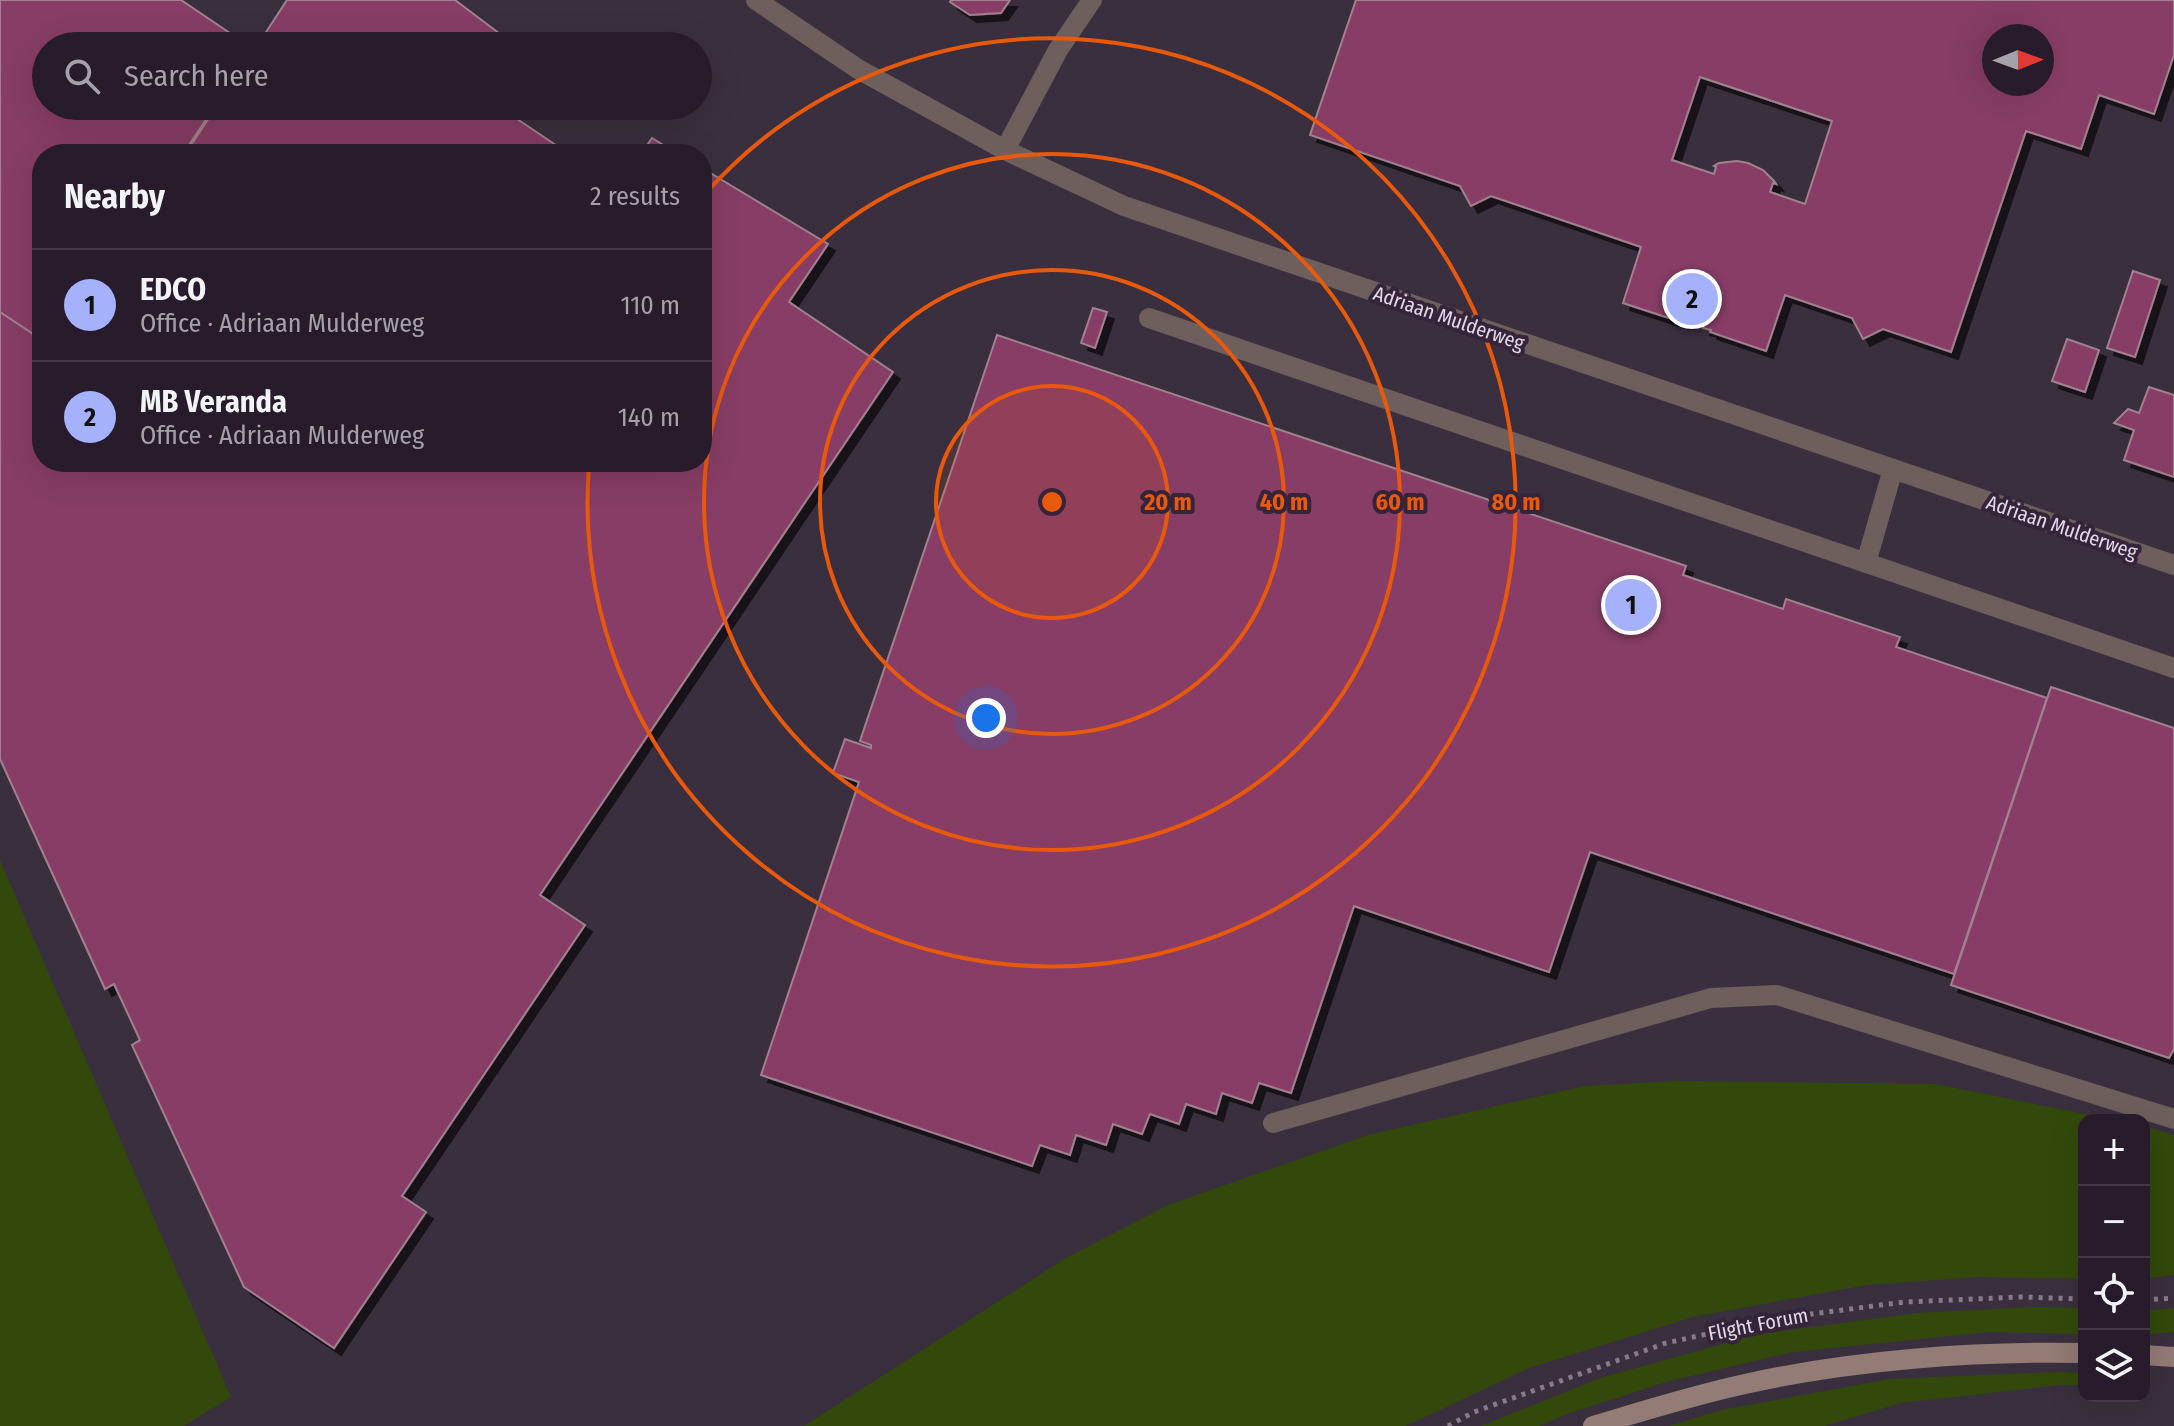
<!DOCTYPE html>
<meta charset="utf-8">
<style>
:root{--surface:#281b2c;--page:#342838;--text:#f1f3f6;--muted:#a5a1a9;--line:#443948;--accent:#a6b1fc}
body{margin:0;font-family:"Fira Sans Condensed",sans-serif;background:var(--page);color:var(--text)}
.controls{position:absolute;right:24px;bottom:24px;display:grid;overflow:hidden;border-radius:16px;box-shadow:0 8px 32px #0002}
.controls button{width:72px;height:72px;display:grid;place-items:center;padding:0;border:0;border-bottom:2px solid var(--line);background:var(--surface);color:var(--text);font:40px sans-serif}
.compass{position:absolute;left:1982px;top:24px;width:72px;height:72px;border-radius:50%;background:var(--surface);box-shadow:0 8px 32px #0002;rotate:89deg}
.you{position:absolute;left:986px;top:718px;width:28px;height:28px;margin:-20px;border:6px solid #fff;border-radius:50%;background:#1a73e8;box-shadow:0 0 0 12px #1a73e833}
.badge{display:grid;place-items:center;width:52px;height:52px;border-radius:50%;background:var(--accent);color:#111;font-size:26px;font-weight:700}
.pin{position:absolute;translate:-50% -50%;border:4px solid #fff;box-shadow:0 2px 8px #0006}
.list{margin:0;padding:0;list-style:none}
h2{display:flex;justify-content:space-between;align-items:center;height:104px;margin:0;padding:0 32px;font-size:34px}
h2 small{font-size:26px;font-weight:400;color:var(--muted)}
.list li{display:grid;grid-template-columns:52px 1fr auto;gap:24px;align-items:center;box-sizing:border-box;height:112px;padding:0 32px;border-top:2px solid var(--line)}
.list b{display:block;font-size:30px;white-space:nowrap}
.list p{margin:0;font-size:26px;white-space:nowrap;color:var(--muted)}
.list em{font-size:26px;font-style:normal;color:var(--muted)}
.icon{flex:none;width:44px;height:44px;fill:none;stroke:currentColor;stroke-width:2;stroke-linecap:round;stroke-linejoin:round}
.map{position:relative;flex:none;width:2174px;height:1426px;overflow:hidden}
.search{position:absolute;background:var(--surface);box-shadow:0 8px 32px #0002;left:32px;top:32px;width:680px;height:88px;display:flex;align-items:center;gap:20px;box-sizing:border-box;padding:0 28px;border-radius:44px;color:var(--muted);font-size:30px}
.panel{position:absolute;background:var(--surface);box-shadow:0 8px 32px #0002;left:32px;top:144px;width:680px;height:328px;border-radius:32px}
.map>svg:first-child{display:block}
.industrial{fill:#3a2f3e;fill-rule:evenodd}
.green{fill:#33490b}
.building{fill:#873d65;stroke:#a1808f;stroke-width:2;fill-rule:evenodd;filter:url(#shadow)}
.lines{fill:none;stroke-linecap:round;stroke-linejoin:round}
.path{stroke:#88798c;stroke-width:5;stroke-dasharray:4 6;stroke-linecap:butt}
.lane{stroke:#6e5f5c;stroke-width:20}
.street{stroke:#6e5f5c;stroke-width:20}
.secondary{stroke:#937b76;stroke-width:20}
.ring{fill:none;stroke:#e8590c;stroke-width:4}
.labels{text-anchor:middle;stroke-width:8;stroke-linejoin:round;paint-order:stroke}
.street-label{font-size:20px;fill:#e3d8e6;stroke:#36243b}
.centre{fill:#e8590c;stroke:#36243b;stroke-width:4}
.ring-label{font-size:24px;text-anchor:middle;font-weight:bold;fill:#e8590c;stroke:#36243b;stroke-width:8;stroke-linejoin:round;paint-order:stroke}
</style>
<div class="map">
<svg width="2174" height="1426" viewBox="0 0 2174 1426">
<defs>
<filter id="shadow"><feDropShadow dx="7" dy="7" stdDeviation="0" flood-color="#0009"/></filter>
</defs>
<rect width="100%" height="100%" fill="#36243b"/>
<path class="industrial" d="M0 0H2174V1426H139L0 983ZM1994 36H2042V84H1994ZM46 46H698V106H46ZM42 154H702V462H42ZM2084 1120H2144V1396H2084Z"/>
<g class="green">
<path d="M0 860 231 1397 184 1426H0Z"/>
<path d="M1677 1081 1935 1084 2115 1120H2084V1279L1978 1277 1867 1285 1693 1317 1529 1368 1406 1426H804L1066 1258 1168 1205 1368 1135 1585 1086Z"/>
<path d="M2144 1126 2174 1135V1275L2144 1279Z"/>
<path d="M2036 1307 2084 1308V1334L1990 1332 1793 1352 1666 1382 1573 1412 1539 1426H1481L1600 1378 1759 1334 1918 1313Z"/>
<path d="M2174 1308V1332L2144 1335V1311Z"/>
<path d="M2061 1372 2084 1373V1385H2061L1901 1403 1824 1426H1669L1721 1410 1890 1379Z"/>
</g>
<g class="building">
<path d="M0 0H181L249 46H46V106H215L183 154H42V340L0 312Z"/>
<path d="M287 0H455L516 46H257Z"/>
<path d="M951 0H1010L1001 13 970 15 950 2Z"/>
<path d="M1356 0H2174V55L2154 114 2099 95 2081 149 2026 131 1951 352 1883 329 1863 339 1852 318 1785 295 1766 351 1710 332 1711 330 1703 328 1705 324 1688 318 1687 322 1678 321 1623 303 1641 247 1491 196 1471 206 1460 186 1310 135ZM1994 36H2042V84H1994ZM1700 77 1832 121 1805 204 1770 192 1773 183 1776 184 1774 181 1763 170 1748 163 1737 161 1719 163 1714 166 1716 167 1714 174 1672 160Z"/>
<path d="M217 106H498L569 154H185Z"/>
<path d="M652 138 678 154H641Z"/>
<path d="M702 168 828 244 789 302 893 372 540 895 585 925 402 1196 426 1212 334 1348 244 1287 132 1045 140 1040 114 984 105 989 0 759V312L42 340V462H702Z"/>
<path d="M2133 271 2160 280 2135 357 2107 348Z"/>
<path d="M1093 308 1107 312 1095 348 1081 343Z"/>
<path d="M997 335 1686 566 1683 575 1783 609 1786 599 1900 637 1896 647 2047 698 1954 974 1590 852 1549 972 1354 906 1291 1093 1259 1083 1252 1103 1222 1093 1216 1114 1186 1104 1179 1124 1150 1114 1142 1134 1113 1124 1106 1145 1076 1135 1070 1155 1040 1145 1032 1166 761 1075 859 782 833 773 845 739 871 748V745L860 741Z"/>
<path d="M2067 339 2099 350 2085 392 2052 381Z"/>
<path d="M2149 387 2174 395V477L2124 460 2134 430 2114 423 2128 409 2139 413Z"/>
<path d="M2051 687 2174 728V1049L2169 1058 1951 985Z"/>
</g>
<g class="lines">
<g class="path">
<path d="M2144 1300 2174 1298"/>
<path d="M1448 1426 1474 1412 1666 1343 1780 1318 1905 1302 2021 1297 2084 1299"/>
</g>
<g class="lane">
<path d="M1149 318 2174 668"/>
<path d="M1866 563 1893 469"/>
<path d="M1273 1123 1711 998 1777 995 2174 1119"/>
</g>
<g class="street">
<path d="M756 0 858 69 1005 150 1124 206 2174 565"/>
<path d="M1005 150 1058 50 1092 0"/>
</g>
<g class="secondary">
<path d="M2144 1355 2174 1357"/>
<path d="M1593 1426C1643 1411 1694 1395 1745 1384 1852 1360 1975 1351 2084 1353"/>
</g>
</g>
<circle cx="1052" cy="502" r="116" fill="#e8590c" fill-opacity=".12"/>
<g class="ring">
<circle cx="1052" cy="502" r="116"/>
<circle cx="1052" cy="502" r="232"/>
<circle cx="1052" cy="502" r="348"/>
<path d="M704 195A464 464 0 1 1 589 466"/>
</g>
<g class="labels">
<g class="street-label">
<text transform="translate(1449 318) rotate(19)" y="7">Adriaan Mulderweg</text>
<text transform="translate(2062 527) rotate(19)" y="7">Adriaan Mulderweg</text>
<text transform="translate(1758 1324) rotate(-11)" y="7">Flight Forum</text>
</g>
</g>
<circle cx="1052" cy="502" r="12" class="centre"/>
<g class="ring-label">
<text x="1168" y="510">20 m</text>
<text x="1284" y="510">40 m</text>
<text x="1400" y="510">60 m</text>
<text x="1516" y="510">80 m</text>
</g>
</svg>
<div class="controls">
<button>+</button>
<button>−</button>
<button><svg class="icon" aria-label="locate" viewBox="0 0 24 24"><circle cx="12" cy="12" r="6"/><path d="M12 2v4M12 18v4M2 12h4M18 12h4"/></svg></button>
<button><svg class="icon" aria-label="layers" viewBox="0 0 24 24"><path d="M12 4l9 5-9 5-9-5zM3 14l9 5 9-5"/></svg></button>
</div>
<svg class="compass" viewBox="-18 -18 36 36"><path d="M0-13l5 13h-10z" fill="#e53935"/><path d="M0 13l5-13h-10z" fill="#a5a1a9"/></svg>
<div class="you"></div>
<div class="pin badge" style="left:1631px;top:605px">1</div>
<div class="pin badge" style="left:1692px;top:299px">2</div>
<div class="search"><svg class="icon" aria-label="search" viewBox="0 0 24 24"><circle cx="10" cy="10" r="6"/><path d="M15 15l6 6"/></svg>Search here</div>
<section class="panel">
<h2>Nearby<small>2 results</small></h2>
<ul class="list">
<li><span class="badge">1</span><div><b>EDCO</b><p>Office · Adriaan Mulderweg</p></div><em>110 m</em></li>
<li><span class="badge">2</span><div><b>MB Veranda</b><p>Office · Adriaan Mulderweg</p></div><em>140 m</em></li>
</ul>
</section>
</div>
